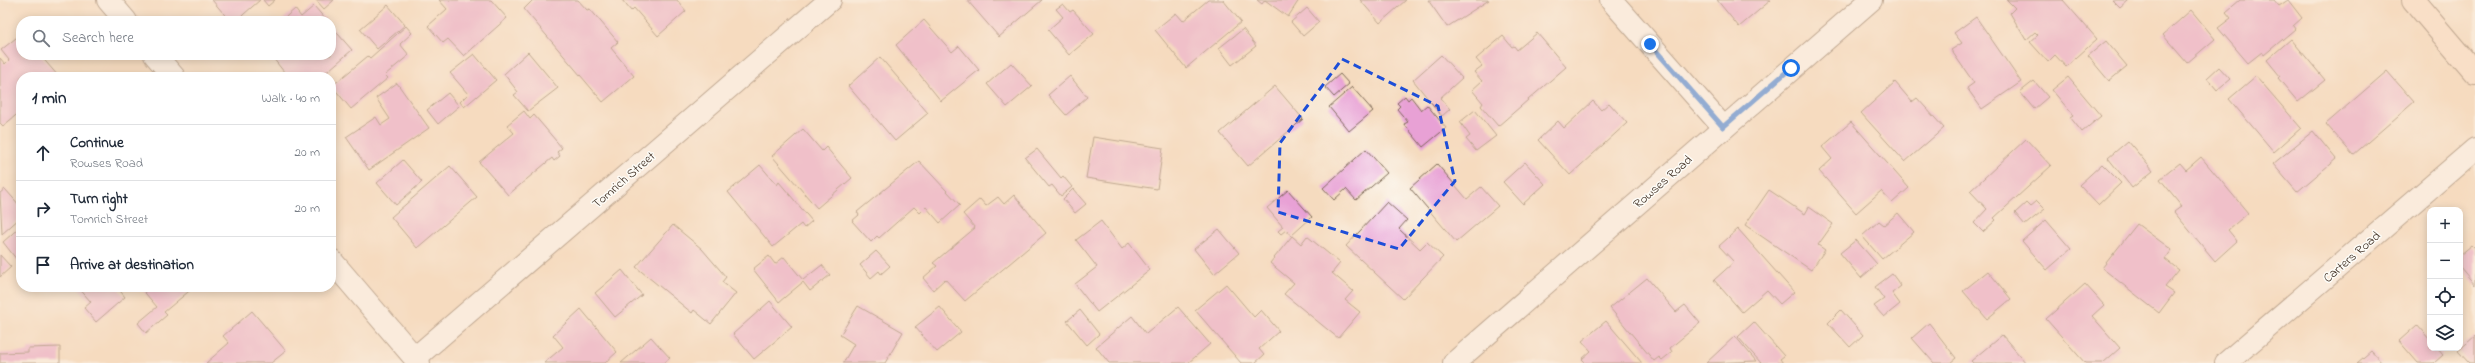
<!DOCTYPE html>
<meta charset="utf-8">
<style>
:root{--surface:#fff;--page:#f6f6f7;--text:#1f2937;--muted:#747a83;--line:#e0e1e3}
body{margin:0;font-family:"Indie Flower",sans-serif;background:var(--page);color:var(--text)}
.controls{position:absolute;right:12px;bottom:12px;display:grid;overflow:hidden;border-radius:8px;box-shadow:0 2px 10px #0003}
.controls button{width:36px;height:36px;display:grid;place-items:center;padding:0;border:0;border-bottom:1px solid var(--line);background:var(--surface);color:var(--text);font:20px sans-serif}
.stop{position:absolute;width:12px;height:12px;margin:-9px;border:3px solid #1a73e8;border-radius:50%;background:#fff}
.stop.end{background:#1a73e8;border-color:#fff;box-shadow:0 1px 4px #0008}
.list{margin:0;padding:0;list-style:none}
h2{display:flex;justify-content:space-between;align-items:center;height:52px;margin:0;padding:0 16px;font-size:17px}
h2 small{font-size:13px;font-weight:400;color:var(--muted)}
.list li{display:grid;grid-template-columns:26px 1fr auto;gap:12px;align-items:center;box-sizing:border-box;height:56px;padding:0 16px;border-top:1px solid var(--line)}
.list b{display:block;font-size:15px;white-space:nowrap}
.list p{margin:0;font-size:13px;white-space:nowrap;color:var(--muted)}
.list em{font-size:13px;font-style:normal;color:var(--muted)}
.icon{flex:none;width:22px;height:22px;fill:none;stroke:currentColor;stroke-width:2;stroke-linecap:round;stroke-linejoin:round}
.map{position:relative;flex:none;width:2475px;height:363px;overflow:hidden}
.search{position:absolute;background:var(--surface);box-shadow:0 2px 10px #0003;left:16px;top:16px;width:320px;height:44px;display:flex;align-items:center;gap:10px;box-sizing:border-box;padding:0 14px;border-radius:16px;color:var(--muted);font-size:15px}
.panel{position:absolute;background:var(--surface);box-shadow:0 2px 10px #0003;left:16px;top:72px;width:320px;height:220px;border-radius:16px}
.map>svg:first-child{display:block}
.building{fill:#e8a1d5}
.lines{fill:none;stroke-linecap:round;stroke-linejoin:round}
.minor-casing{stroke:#7c6856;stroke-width:24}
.secondary-casing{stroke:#7c6856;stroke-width:24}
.minor{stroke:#fff;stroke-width:22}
.secondary{stroke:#fde4d0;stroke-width:22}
.route{stroke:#1a73e8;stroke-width:5}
.marked{fill:none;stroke:#1d4ed8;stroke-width:3;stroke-dasharray:8 5;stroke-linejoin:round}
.labels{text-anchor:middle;stroke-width:3;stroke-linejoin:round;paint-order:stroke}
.street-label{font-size:13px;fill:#3b2a1e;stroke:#fdfcf7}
</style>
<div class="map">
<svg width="2475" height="363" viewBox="0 0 2475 363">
<rect width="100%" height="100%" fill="#fdfcf7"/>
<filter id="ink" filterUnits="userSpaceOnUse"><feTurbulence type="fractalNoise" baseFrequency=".025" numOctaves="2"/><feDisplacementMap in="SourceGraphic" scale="8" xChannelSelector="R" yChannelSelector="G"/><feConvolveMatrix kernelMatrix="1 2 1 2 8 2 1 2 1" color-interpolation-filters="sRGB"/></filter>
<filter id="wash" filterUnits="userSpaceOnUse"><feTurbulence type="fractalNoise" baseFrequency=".012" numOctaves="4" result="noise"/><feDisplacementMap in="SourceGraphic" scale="16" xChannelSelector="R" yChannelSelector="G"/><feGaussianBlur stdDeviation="0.9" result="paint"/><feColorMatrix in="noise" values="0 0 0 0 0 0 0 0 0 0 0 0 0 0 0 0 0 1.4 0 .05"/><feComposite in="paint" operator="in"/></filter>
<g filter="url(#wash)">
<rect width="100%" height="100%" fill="#f5dbbf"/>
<g id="blocks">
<g class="building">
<path d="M212 0H260L236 21H230Z"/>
<path d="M263 0H275L268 6Z"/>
<path d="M316 0H334L324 9Z"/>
<path d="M439 0H491L507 18 464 56 448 39 443 43 428 26 447 9Z"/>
<path d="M533 0H578L587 10 590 9 618 42 611 48 634 76 603 102 524 9Z"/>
<path d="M622 0H677L686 11 658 36 634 8 631 11Z"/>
<path d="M967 0H1042L999 37Z"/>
<path d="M1208 0H1223L1241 22 1186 68 1155 30 1176 13 1183 21Z"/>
<path d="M1257 0H1299L1288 17 1265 0 1262 4Z"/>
<path d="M1360 0H1406L1380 23Z"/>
<path d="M1428 0H1489L1447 27Z"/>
<path d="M1717 0H1771L1739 27Z"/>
<path d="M2007 0H2063L2097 39 2066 67 2055 55 2048 62 2030 42 2038 35 2035 32 2026 40 2010 13 2015 8Z"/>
<path d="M2112 0H2129L2120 8Z"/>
<path d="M2240 0H2274L2279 6 2288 0 2302 18 2293 26 2295 29 2264 55 2262 52 2248 63 2218 28 2231 18 2226 12Z"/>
<path d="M1063 4 1070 12 1073 10 1094 34 1069 55 1048 30 1063 17 1056 9Z"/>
<path d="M388 5 405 25 377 49 360 29Z"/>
<path d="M314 6 327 21H281L295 9 301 17Z"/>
<path d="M1307 8 1319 22 1303 36 1291 22Z"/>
<path d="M2191 10 2215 39 2187 63 2163 35Z"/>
<path d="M1976 17 2021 82 1982 109 1967 88 1974 83 1951 50 1962 43 1954 33Z"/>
<path d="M924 20 952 52 959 46 979 70 941 101 896 45Z"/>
<path d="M331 26 352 50 321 77H288L273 58 276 55H331Z"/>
<path d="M406 26 412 33 400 44 409 55 385 75 388 78 351 109 332 86 368 56 370 58Z"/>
<path d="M1243 29 1256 46 1232 65 1219 48Z"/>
<path d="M1537 33 1566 67 1498 126 1481 106 1483 103 1472 90 1482 81 1474 72 1482 66 1476 59 1503 36 1512 47 1514 46 1517 50Z"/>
<path d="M21 34V55H40L59 77H21V111L3 126 0 123V58L5 64 9 60 1 50Z"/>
<path d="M2291 39 2325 80 2298 102 2278 78 2280 76 2267 60Z"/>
<path d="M2106 41 2127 66 2109 81 2088 56Z"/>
<path d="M528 52 558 88 528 111 514 95 518 92 504 74Z"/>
<path d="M474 54 496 80 464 107 460 102 468 94 450 73Z"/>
<path d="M1441 55 1462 78 1440 98 1450 109 1442 116 1413 80Z"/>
<path d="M880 57 928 113 895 141 848 86Z"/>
<path d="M1011 63 1032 86 1007 107 987 84Z"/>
<path d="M2219 67 2230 79 2217 90 2207 78Z"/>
<path d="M2387 71 2414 102 2353 155 2326 124Z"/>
<path d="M1340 74 1349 84 1334 97 1325 87Z"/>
<path d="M1070 76 1087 97 1066 115 1048 95Z"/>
<path d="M2256 76 2301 128 2274 152 2229 99Z"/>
<path d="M2068 77 2101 116 2082 132 2070 117 2073 115 2052 90Z"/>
<path d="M2034 81 2048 97 2034 109 2020 92Z"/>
<path d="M1895 82 1912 102 1917 98 1944 128 1905 162 1861 113Z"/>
<path d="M397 83 429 128 369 170 346 137 376 117 381 125 390 119 376 98Z"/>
<path d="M1275 86 1303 119 1248 166 1220 133Z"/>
<path d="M1352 87 1373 111 1349 131 1329 107Z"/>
<path d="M448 93 459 106 438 124 427 110Z"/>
<path d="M1405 96 1408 100 1411 97 1421 110 1427 105 1446 128 1423 147 1404 124 1408 122 1397 109 1400 106 1397 103Z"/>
<path d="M1593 101 1601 110 1609 103 1627 123 1570 175 1538 140 1558 121 1564 128Z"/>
<path d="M1475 110 1496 136 1476 151 1466 139 1470 136 1460 122Z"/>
<path d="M524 111 530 119 534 115 562 148 557 152 560 156 554 161 552 158 508 195 479 162 514 133 507 125Z"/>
<path d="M1851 122 1909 188 1892 203 1881 191 1856 213 1819 171 1832 159 1822 147Z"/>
<path d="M803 129 822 151 826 147 852 178 817 208 772 156Z"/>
<path d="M2313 131 2336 159 2297 192 2273 164Z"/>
<path d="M1093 137 1163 148 1157 189 1086 178Z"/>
<path d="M2026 139 2051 166 1994 218 1996 220 1983 232 1974 223 1987 209 1970 191Z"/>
<path d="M2128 141 2153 171 2132 188 2108 158Z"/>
<path d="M1037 149 1061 178 1063 176 1072 187 1061 196 1052 185 1049 187 1025 158Z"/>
<path d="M1366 149 1387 173 1356 200 1346 189 1334 200 1323 188Z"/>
<path d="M2201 157 2248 213 2228 230 2237 241 2215 261 2174 212 2182 206 2160 179 2180 163 2186 170Z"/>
<path d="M403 160 422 182 396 205 377 183Z"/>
<path d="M919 161 960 205 940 223 926 207 920 213 914 207 879 238 877 236 871 242 852 221 859 215 857 212Z"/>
<path d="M1525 162 1545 184 1523 204 1503 182Z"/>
<path d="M1437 164 1467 199 1481 187 1498 206 1456 242 1410 188Z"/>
<path d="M2102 164 2121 183 2098 205 2079 185Z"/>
<path d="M760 165 777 185 779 182 812 221 804 228 801 224 773 247 728 192Z"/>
<path d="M450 166 477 197 417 248 391 217Z"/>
<path d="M5 189 21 207V217L2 234 0 193Z"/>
<path d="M1073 189 1086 204 1075 213 1063 199Z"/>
<path d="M1288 190 1312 217 1291 236 1286 230 1281 234 1278 231 1283 227 1267 208Z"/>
<path d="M1769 190 1805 214 1809 207 1833 224 1818 245 1825 250 1811 270 1745 225Z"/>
<path d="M1014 195 1046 233 965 301 945 279 933 290 923 278 937 266 933 263 975 228 963 214 980 199 986 206 998 197 1004 204Z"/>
<path d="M2037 201 2045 209 2025 225 2015 213 2026 203 2030 207Z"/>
<path d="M1387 202 1407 220 1399 229 1420 249 1427 242 1443 257 1403 299 1346 246Z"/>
<path d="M1898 213 1914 232 1882 259 1862 236 1879 221 1884 225Z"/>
<path d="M2046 220 2071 249 2047 270 2022 241Z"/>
<path d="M1101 221 1122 249 1129 243 1150 270 1097 312 1075 284 1097 267 1076 240Z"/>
<path d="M2137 224 2172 250 2165 259 2179 270 2165 287 2174 293 2159 313 2102 268Z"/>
<path d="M673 225 702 249 726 277 722 282 736 293 711 324 694 310 692 313 636 267Z"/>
<path d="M21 226V265L3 242Z"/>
<path d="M1219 229 1239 253 1214 274 1194 249Z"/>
<path d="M1738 229 1794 292 1780 304 1767 290 1742 312 1714 280 1734 262 1719 246Z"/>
<path d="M1292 236 1301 244 1307 236 1340 263 1332 273 1353 291 1345 300 1360 312 1338 338 1284 294 1294 283 1270 263Z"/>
<path d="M1856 240 1877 264 1861 278 1840 253Z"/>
<path d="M2472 245 2475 248V285L2460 267V255Z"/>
<path d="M876 251 890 266 881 274 879 271 871 278 860 265Z"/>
<path d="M0 255 11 267 0 277Z"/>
<path d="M769 256 775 264 784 257 803 280 822 265 830 275 810 291 803 282 779 302 753 269Z"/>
<path d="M622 270 642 295 615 317 595 293Z"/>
<path d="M1988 271 2011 299 1987 319 1963 291Z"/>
<path d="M1892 274 1901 286 1892 293 1900 304 1884 317 1874 306 1884 299 1875 287Z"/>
<path d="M1647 278 1676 312 1685 305 1700 323 1670 348 1672 352 1662 360 1659 357 1654 361 1610 308Z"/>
<path d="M1226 284 1254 317 1261 310 1279 331 1259 349 1264 355 1255 363H1241L1195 310Z"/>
<path d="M2085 284 2104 305 2092 316 2120 348 2103 363H2085L2046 319Z"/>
<path d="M78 287H117L125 297 96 322 84 308 91 302Z"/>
<path d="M140 287H194L164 312 167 315 146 333 138 323 157 307Z"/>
<path d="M770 301 792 327 754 359 733 334Z"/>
<path d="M858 306 903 332 885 363H843L854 344 840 335Z"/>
<path d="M940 307 961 332 937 352 915 327Z"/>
<path d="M1178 307 1210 344 1188 363H1109L1096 347 1132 316 1146 334Z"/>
<path d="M581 309 617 352 605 363H544L563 347 553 335Z"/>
<path d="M1080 310 1099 334 1087 345 1067 321Z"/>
<path d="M1841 310 1863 335 1850 347 1828 323Z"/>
<path d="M252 311 286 351 271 363H206L229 343 223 336Z"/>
<path d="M1606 321 1642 363H1586L1582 359 1591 351 1582 341Z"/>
<path d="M1754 322 1784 356 1780 359 1783 363H1761L1738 337Z"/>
<path d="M1929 323 1956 358 1950 363H1934L1912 338Z"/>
<path d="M2417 325 2430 340V348H2437L2443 355 2434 363H2418L2399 341Z"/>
<path d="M2002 335 2026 363H1973L1971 361Z"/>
<path d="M1735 336 1756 361 1706 363Z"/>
<path d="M2475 336V363H2469L2458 351Z"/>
<path d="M651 337 670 358 664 363H621Z"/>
<path d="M60 347V363H0V353L28 352V348Z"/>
<path d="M2371 351 2382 363H2357Z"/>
</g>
</g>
</g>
<g filter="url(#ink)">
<use href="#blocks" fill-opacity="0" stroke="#7c6856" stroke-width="1"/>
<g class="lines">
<g class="minor-casing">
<g id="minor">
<path d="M108 0 126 21"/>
<path d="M1611 0 1723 127"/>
<path d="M155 55 174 77"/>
<path d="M331 260 419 363"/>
<path d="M415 358 830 0"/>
<path d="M1454 363 1871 0"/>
<path d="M2226 363 2475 149"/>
</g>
</g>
<g class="secondary-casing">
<path id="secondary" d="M2413 0 2475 73"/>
</g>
<use href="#minor" class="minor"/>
<use href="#secondary" class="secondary"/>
</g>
</g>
<g class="lines" filter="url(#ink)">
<path class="route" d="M1650 44 1723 127 1791 68"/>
</g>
<path d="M0 0H2475V363H0ZM1342 59 1438 106 1455 181 1399 249 1278 212 1280 143Z" fill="#f5dbbf" fill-opacity=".55" fill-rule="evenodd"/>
<path class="marked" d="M1342 59 1438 106 1455 181 1399 249 1278 212 1280 143Z"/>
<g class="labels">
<g class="street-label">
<text transform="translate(623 179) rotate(-41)" y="5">Tomrich Street</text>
<text transform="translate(1662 181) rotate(-41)" y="5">Rowses Road</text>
<text transform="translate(2351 256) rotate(-41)" y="5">Carters Road</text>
</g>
</g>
</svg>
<div class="controls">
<button>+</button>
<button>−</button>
<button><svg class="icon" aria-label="locate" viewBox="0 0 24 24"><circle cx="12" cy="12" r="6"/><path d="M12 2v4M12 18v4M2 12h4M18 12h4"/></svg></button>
<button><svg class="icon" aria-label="layers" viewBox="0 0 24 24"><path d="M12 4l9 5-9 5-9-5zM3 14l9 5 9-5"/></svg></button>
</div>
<div class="stop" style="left:1791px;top:68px"></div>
<div class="stop end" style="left:1650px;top:44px"></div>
<div class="search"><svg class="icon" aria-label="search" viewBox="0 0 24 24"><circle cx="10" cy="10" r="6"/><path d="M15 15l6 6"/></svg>Search here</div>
<section class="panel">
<h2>1 min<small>Walk · 40 m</small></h2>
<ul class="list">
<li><svg class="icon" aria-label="ahead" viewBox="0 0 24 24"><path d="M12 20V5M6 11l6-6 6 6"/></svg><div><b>Continue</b><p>Rowses Road</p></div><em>20 m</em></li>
<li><svg class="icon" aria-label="right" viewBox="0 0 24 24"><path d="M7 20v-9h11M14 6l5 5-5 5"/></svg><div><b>Turn right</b><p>Tomrich Street</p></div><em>20 m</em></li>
<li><svg class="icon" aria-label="arrive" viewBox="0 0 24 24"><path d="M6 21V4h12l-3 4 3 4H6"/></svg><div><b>Arrive at destination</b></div></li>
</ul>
</section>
</div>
